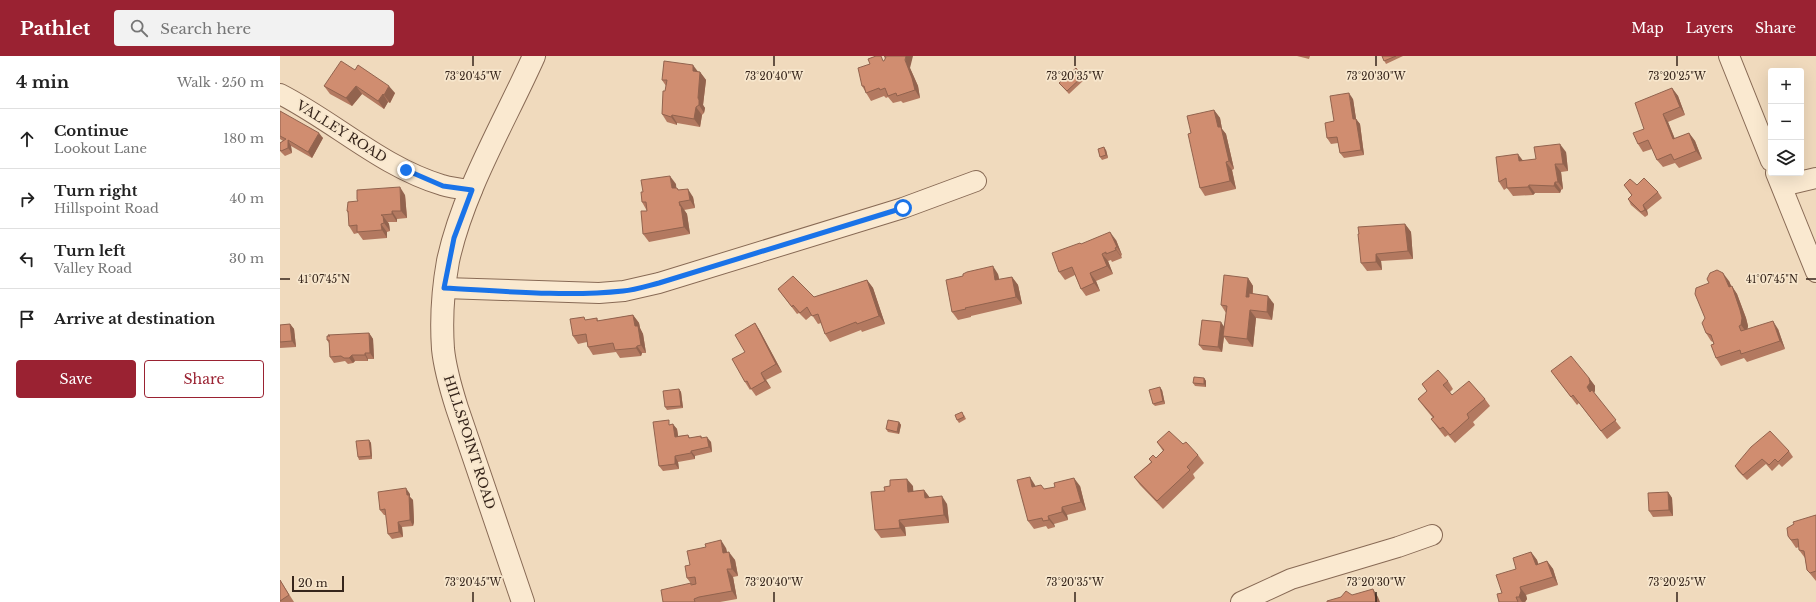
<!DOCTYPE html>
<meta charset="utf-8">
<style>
:root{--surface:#fff;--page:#f2f2f2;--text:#222;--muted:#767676;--line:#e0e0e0;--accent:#9a2232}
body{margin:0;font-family:"Libre Baskerville",serif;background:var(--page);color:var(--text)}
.controls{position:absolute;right:12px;top:12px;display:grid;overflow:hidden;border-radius:4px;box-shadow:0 4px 16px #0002}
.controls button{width:36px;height:36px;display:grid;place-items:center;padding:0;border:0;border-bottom:1px solid var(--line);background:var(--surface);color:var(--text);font:20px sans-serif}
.scale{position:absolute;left:12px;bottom:10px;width:52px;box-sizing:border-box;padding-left:4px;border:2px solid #36251b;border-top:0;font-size:11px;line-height:14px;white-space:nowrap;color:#36251b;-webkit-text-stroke:3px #f7e6cc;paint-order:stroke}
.stop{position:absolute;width:12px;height:12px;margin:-9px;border:3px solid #1a73e8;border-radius:50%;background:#fff}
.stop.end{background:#1a73e8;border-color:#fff;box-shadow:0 1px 4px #0008}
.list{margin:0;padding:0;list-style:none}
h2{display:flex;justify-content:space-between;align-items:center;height:52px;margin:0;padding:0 16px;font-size:17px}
h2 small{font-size:13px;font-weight:400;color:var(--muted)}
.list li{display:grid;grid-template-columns:26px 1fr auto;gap:12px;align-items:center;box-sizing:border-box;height:60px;padding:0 16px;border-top:1px solid var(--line)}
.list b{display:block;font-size:15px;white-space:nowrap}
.list p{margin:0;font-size:13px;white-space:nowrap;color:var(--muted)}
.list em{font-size:13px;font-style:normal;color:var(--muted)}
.actions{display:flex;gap:8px;padding:12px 16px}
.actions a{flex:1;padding:9px 0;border:1px solid var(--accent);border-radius:4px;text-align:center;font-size:14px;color:var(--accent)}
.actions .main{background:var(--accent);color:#fff}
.icon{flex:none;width:22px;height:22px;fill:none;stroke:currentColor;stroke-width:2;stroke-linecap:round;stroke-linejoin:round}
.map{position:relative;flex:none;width:1536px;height:546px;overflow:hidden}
header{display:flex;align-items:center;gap:24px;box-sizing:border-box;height:56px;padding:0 20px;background:var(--accent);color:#fff}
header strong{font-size:19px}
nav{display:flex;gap:22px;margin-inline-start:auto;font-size:14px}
.search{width:280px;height:36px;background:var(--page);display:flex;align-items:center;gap:10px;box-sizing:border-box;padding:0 14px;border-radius:4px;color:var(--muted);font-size:15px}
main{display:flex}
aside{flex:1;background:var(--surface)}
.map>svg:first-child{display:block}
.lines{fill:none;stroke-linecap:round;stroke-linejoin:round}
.minor-casing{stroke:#886a55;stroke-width:22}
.tertiary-casing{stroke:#886a55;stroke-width:24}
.minor{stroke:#fae9d0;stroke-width:20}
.tertiary{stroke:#fae9d0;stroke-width:22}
.wall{fill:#b37960}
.shaded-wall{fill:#92634e}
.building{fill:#d08d70;stroke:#92634e}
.route{stroke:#1a73e8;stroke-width:5}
.ticks{fill:none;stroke:#36251b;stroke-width:1.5}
.labels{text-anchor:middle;stroke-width:3.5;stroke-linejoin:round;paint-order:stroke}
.street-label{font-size:13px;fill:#36251b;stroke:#f7e6cc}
.ticks-label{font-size:10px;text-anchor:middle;fill:#36251b;stroke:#f7e6cc;stroke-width:3.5;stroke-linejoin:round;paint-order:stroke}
</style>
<header>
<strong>Pathlet</strong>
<div class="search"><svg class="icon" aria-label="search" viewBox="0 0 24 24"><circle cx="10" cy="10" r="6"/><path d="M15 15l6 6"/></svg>Search here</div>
<nav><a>Map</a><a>Layers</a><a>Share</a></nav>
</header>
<main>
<aside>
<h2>4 min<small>Walk · 250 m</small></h2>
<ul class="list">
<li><svg class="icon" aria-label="ahead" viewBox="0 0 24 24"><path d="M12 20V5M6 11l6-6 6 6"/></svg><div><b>Continue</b><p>Lookout Lane</p></div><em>180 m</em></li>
<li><svg class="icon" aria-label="right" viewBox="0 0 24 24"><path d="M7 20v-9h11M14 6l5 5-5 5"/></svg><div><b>Turn right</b><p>Hillspoint Road</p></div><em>40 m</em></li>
<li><svg class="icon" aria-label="left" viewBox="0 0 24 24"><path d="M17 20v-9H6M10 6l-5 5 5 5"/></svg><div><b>Turn left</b><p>Valley Road</p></div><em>30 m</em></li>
<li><svg class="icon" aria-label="arrive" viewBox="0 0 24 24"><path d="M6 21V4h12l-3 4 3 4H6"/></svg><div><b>Arrive at destination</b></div></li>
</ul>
<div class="actions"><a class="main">Save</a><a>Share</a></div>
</aside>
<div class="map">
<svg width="1536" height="546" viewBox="0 0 1536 546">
<rect width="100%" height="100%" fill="#f0dabd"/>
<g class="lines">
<g class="minor-casing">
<g id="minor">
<path d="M1449 0 1491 105"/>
<path d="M0 38C55 66 102 111 162 129 171 132 182 133 192 134"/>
<path d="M1496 117 1536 216"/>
<path d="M1502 130 1536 122"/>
<path d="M164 232 319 237 344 235 379 227 623 152 696 125"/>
<path d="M961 546 1011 523 1118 491 1152 479"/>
</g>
</g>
<g class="tertiary-casing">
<path id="tertiary" d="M243 546 177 352C171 333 165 313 163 293 161 264 163 233 168 205 183 135 225 65 254 0"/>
</g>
<use href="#minor" class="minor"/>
<use href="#tertiary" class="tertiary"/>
</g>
<g class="wall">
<path d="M604 0 630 12 638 30 640 42 623 47 621 45 613 47 608 41 606 42 604 40 591 45 582 30 605 4V3Z"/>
<path d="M1017 0H1030L1029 3Z"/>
<path d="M1102 0H1123L1106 8Z"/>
<path d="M75 14 115 37 110 47 108 46 104 53 82 38 72 50 50 38 44 30Z"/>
<path d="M418 16H420L426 24 423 49 425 52 424 57 422 59 420 71 397 67V69L387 66 382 58 386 30 382 24Z"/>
<path d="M803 20 805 23 789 38 779 27Z"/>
<path d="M1392 32 1398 40 1405 59 1388 66 1395 83 1409 77 1415 85 1422 103 1399 112 1395 107 1383 111 1377 104 1372 93 1363 96 1358 88 1364 73Z"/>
<path d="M1073 43 1076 63 1080 68 1084 99 1064 102 1060 97 1058 87 1051 88 1047 82 1054 65Z"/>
<path d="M934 54 940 62 942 73 946 78 954 113 952 114 956 133 925 140 920 132 911 77Z"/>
<path d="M0 55 43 82 32 102 11 90 12 97 5 100 0 95V87L3 85 0 83Z"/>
<path d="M826 94 828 102 822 104 820 101Z"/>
<path d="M1286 96 1288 115 1281 116 1283 133 1281 134 1280 137H1255L1253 139 1233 140 1227 132 1224 134 1219 126 1243 105 1256 103Z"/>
<path d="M396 128V132L399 134 413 141 415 152 404 154 407 158 410 178 369 186 363 178 367 155 362 146Z"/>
<path d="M1344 129H1357L1378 136 1382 142 1367 154 1368 159 1365 161 1351 149 1348 143 1352 140Z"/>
<path d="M125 139 127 162 117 163V166H108L109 168 110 175 107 176V182L83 184 78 177 74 178 69 170 68 157 67 155 78 145Z"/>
<path d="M1125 168 1131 176 1133 203 1101 205 1102 214 1087 215 1081 207Z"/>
<path d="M836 184 842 199 841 200 842 202 832 206 831 204 828 205 833 218 816 225 820 235 806 240 801 233 795 219 785 224 779 216 801 188Z"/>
<path d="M718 218 719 224 732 221 738 229 742 248 691 260V261L678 264 672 256Z"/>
<path d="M968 222 973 230V238L994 248 992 264 976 262 973 291 949 288 944 281 942 296 923 294 919 289 944 272 946 257 941 249Z"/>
<path d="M587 224 593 232 605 268 582 276 581 274 550 286 545 278 541 267 538 268 532 259 526 264 519 257 517 258 498 233 534 241Z"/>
<path d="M1449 225 1451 230 1457 238 1466 262 1468 270 1467 273H1498L1505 293 1467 306 1464 302 1441 310 1436 302 1433 286 1431 285 1426 277 1425 262Z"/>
<path d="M353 259 359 267 360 272 363 278 366 297H362L361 300 340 302 336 296 313 299 308 291 307 286 298 288 293 280 307 264 317 262 318 265Z"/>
<path d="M475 267 480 275 502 316 486 324 491 332 476 340 471 333 470 334 465 326V296Z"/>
<path d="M10 268 14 273 16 291 0 292V269Z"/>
<path d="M89 277 93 283 94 303H88V305H75L73 307 68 308 65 305 54 307 50 301 49 287 47 284Z"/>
<path d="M1271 315 1309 322 1315 330V335L1314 337 1341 372 1327 383 1299 347 1297 349Z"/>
<path d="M924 322 926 325V331L915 330 913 327Z"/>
<path d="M1168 325 1173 333 1170 336 1172 339 1205 343 1210 350 1193 366 1195 369 1175 387 1168 379 1165 381 1157 371 1151 363 1153 362 1144 351 1138 343 1147 335 1142 328Z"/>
<path d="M399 333 401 336 403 352 387 354 385 351Z"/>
<path d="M882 334 885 348 875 350 873 348Z"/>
<path d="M684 359 686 363 679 367 677 364Z"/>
<path d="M619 366 621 369 619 378 608 376 606 373Z"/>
<path d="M392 368 397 373 398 380 408 379 410 382 421 380 422 382 431 386 432 396 415 400V403L398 406 399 413 383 415 379 410Z"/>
<path d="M89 384 91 387 92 403 79 404 78 401Z"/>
<path d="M877 386 903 388 918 399 924 407 913 418 915 422 883 453 860 429 854 421 871 406 869 403 876 402 883 395Z"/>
<path d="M1509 395 1513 401 1502 411 1499 408 1492 415 1486 408 1467 424 1458 415 1455 410Z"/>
<path d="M755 429V430L764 433 800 430 806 454 787 459 788 464 774 468 775 471 768 473 766 470 754 473 748 465Z"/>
<path d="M633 430V435L644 434 650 442 667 448 669 467 625 471 626 480 601 482 595 474 605 435Z"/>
<path d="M1388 436 1392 442 1393 460 1373 461 1369 455Z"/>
<path d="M130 438V441L133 444 134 466 133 470 122 471 123 481 112 483 108 478 106 459H104L100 454Z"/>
<path d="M1536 459V525L1527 514 1525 502 1519 494V491L1516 492 1508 480Z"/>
<path d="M446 492 447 497 455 504 458 520 453 521 457 543 440 546H383L412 529 407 522Z"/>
<path d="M1251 496 1257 504 1258 508 1267 505 1273 513 1278 529 1246 539 1247 543 1245 546H1219L1222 537 1236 513Z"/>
<path d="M0 524 14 546H0Z"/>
</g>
<g class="shaded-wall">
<path d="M626 0H633L630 12 638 30 640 42 635 34 625 4Z"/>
<path d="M413 9 419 17 413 15Z"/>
<path d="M420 16 426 24 423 49 425 52 424 57 419 49 418 42Z"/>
<path d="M76 30 82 38 72 50 66 42Z"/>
<path d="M109 30 115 37 110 47 104 39Z"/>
<path d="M1392 32 1398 40 1405 59 1400 51Z"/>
<path d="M1069 37 1073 43 1077 69 1073 63Z"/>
<path d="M103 38 108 46 104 53 98 45Z"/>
<path d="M416 51 422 59 420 71 414 63Z"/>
<path d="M934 54 940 62 942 73 946 78 954 113 949 105 938 71Z"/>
<path d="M1383 58 1388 66 1398 91 1393 83Z"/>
<path d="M392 59 397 67V69L391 61Z"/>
<path d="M1076 63 1080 68 1084 99 1081 94Z"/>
<path d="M39 77 43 82 32 102 28 96Z"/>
<path d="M1409 77 1415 85 1422 103 1416 95Z"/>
<path d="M8 84 11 90 12 97 8 92Z"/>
<path d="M1280 88 1286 96 1288 115 1283 108Z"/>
<path d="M824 91 826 94 828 102 826 99Z"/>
<path d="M1238 98 1244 106 1239 105Z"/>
<path d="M946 106 952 114 956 133 950 125Z"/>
<path d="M1275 108 1281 116 1283 133 1278 126Z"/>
<path d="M390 120 396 128 397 140 392 132Z"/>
<path d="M1275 126 1281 134 1280 137 1274 130Z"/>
<path d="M1249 129 1255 137 1253 139 1248 131Z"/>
<path d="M120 131 125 139 127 162 121 155Z"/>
<path d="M408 133 413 141 415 152 410 144Z"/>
<path d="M399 146 407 158 410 178 404 171Z"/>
<path d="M1363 149 1367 154 1368 159 1365 154Z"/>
<path d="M112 155 117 163V166L112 158Z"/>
<path d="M103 160 109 168 110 175 104 167Z"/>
<path d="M101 168 107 176V182L102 174Z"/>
<path d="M1125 168 1131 176 1133 203 1128 195Z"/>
<path d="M830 176 836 184 842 199 837 191Z"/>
<path d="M835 192 841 200 842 202 836 194Z"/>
<path d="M822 198 828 205 833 218 827 210Z"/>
<path d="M1096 198 1101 205 1102 214 1096 206Z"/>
<path d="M713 210 718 218 721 232 715 224Z"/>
<path d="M810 217 816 225 820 235 814 227Z"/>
<path d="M1443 217 1449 225 1453 234 1452 230 1457 238 1466 262 1468 270 1467 277 1461 269 1449 231Z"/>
<path d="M732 221 738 229 742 248 736 241Z"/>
<path d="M968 222 973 230 971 249 966 241Z"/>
<path d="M587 224 593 232 605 268 599 260Z"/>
<path d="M988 240 994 248 992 264 987 256Z"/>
<path d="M970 254 976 262 973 291 967 283Z"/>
<path d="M353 259 359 267 360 272 363 278 366 297 361 289 355 270Z"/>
<path d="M1493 265 1498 273 1505 293 1500 285Z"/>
<path d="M941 266 945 272 942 296 938 291Z"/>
<path d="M475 267 480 275 502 316 496 308Z"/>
<path d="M10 268 14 273 16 291 12 285Z"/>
<path d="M89 277 93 283 94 303 90 297Z"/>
<path d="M357 290 362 297 361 300 356 292Z"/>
<path d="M85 297 88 303V305L85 299Z"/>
<path d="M72 299 75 305 73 307 69 302Z"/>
<path d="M481 317 486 324 491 332 485 325Z"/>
<path d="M924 322 926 325V331L924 328Z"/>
<path d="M1309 322 1315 330V335L1312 339 1307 331Z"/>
<path d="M880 331 882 334 885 348 883 345Z"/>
<path d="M399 333 401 336 403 352 401 350Z"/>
<path d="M619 366 621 369 619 378 617 376Z"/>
<path d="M393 368 397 373 399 386 395 381Z"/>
<path d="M427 381 431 386 432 396 429 391Z"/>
<path d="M89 384 91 387 92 403 91 400Z"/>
<path d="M411 395 415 400V403L411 397Z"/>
<path d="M395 400 398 406 399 413 395 408Z"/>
<path d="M750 421 755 429 758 439 752 431Z"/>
<path d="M794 422 800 430 806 454 801 446Z"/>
<path d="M627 423 633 430 634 444 628 436Z"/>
<path d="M126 432 130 438V441L133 444 134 466 133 470 130 464Z"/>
<path d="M644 434 650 442H645Z"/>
<path d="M1388 436 1392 442 1393 460 1389 454Z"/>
<path d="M662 440 667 448 669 467 664 459Z"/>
<path d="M782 451 787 459 788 464 782 456Z"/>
<path d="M768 460 774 468 775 471 769 464Z"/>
<path d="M619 464 625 471 626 480 620 472Z"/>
<path d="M118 466 122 471 123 481 119 476Z"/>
<path d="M441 484 446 492 449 505 443 497Z"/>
<path d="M449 496 455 504 458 520 452 513Z"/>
<path d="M1251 496 1257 504 1261 517 1256 509Z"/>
<path d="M1267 505 1273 513 1278 529 1273 521Z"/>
<path d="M447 513 453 521 457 543 452 535Z"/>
<path d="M1240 531 1246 539 1247 543 1245 546H1242L1239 541Z"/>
<path d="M1093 533 1098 541 1100 546H1097Z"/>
</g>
<g class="building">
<path d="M596 0H601L603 5H604L606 1 604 0H626L625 4 632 22 635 34 617 40 616 37 608 40 605 32 600 34 599 32 586 37 584 30H582L578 12 590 8 588 3Z"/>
<path d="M1102 0H1116L1104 5Z"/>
<path d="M61 5 75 14 78 9 109 30 104 39 103 38 98 45 76 30 66 42 44 30Z"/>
<path d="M384 5 413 9V15L420 16 418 42 419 44V49L416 51 414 63 392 59 391 61 382 58 383 35H385L387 24H382Z"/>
<path d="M796 12 803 20 787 35 779 27Z"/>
<path d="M1392 32 1400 51 1383 58 1393 83 1409 77 1416 95 1394 104 1391 98 1377 104 1368 84 1358 88 1353 77 1364 73 1355 47Z"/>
<path d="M1069 37 1073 63H1076L1081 94 1060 97 1057 81 1047 82 1045 67 1054 65 1050 40Z"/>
<path d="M934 54 938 71H941L949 105 946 106 950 125 920 132 908 78 911 77 907 60Z"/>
<path d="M0 55 39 77 28 96 8 84V92L1 95 0 94V87L6 83 0 80Z"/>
<path d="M1280 88 1283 108H1275L1278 126H1275L1274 130 1249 129 1248 131 1227 132 1226 122 1219 126 1216 101 1238 98 1239 105 1256 103 1254 91Z"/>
<path d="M824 91 826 99 820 101 818 93Z"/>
<path d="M390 120 392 132H397L398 134 408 133 410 144 399 146 400 150H401L404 171 363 178 361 155H367L366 146H362L361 136H363L361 124Z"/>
<path d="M1364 122 1378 136 1363 149 1365 154 1361 156 1348 143 1352 139 1344 129 1350 123 1357 129Z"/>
<path d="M120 131 121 155H112V158L101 159 103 160 104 167 101 168 102 174 77 176V169L69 170 68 155H67L68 146 78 145 77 143V134Z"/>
<path d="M1125 168 1128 195 1096 198V206L1081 207 1078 178H1079L1078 171Z"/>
<path d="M830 176 837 191 835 192 836 194 826 198V196L822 198 827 210 810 217 814 227 801 233 792 211 779 216 772 197 800 187 801 188Z"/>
<path d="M713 210 715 224 732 221 736 241 685 252 686 253 672 256 666 224 683 220V218L687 216Z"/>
<path d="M1437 214 1443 217 1449 231 1452 230 1460 254 1462 262 1461 269 1459 270 1461 275 1493 265 1500 285 1461 298 1460 294 1436 302 1431 289 1434 288 1431 279 1426 277 1422 267 1425 262 1415 238 1416 232 1429 227 1427 223 1430 217Z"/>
<path d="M944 219 968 222 966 241H969V237L988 240 987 256 970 254 967 283 943 280 947 250 941 249Z"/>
<path d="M513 220 534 241 587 224 599 260 577 268 576 266 545 278 538 258 532 260 527 251 520 257 513 249 512 251 498 233Z"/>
<path d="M353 259 355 270H358L361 289 357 290 356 292 335 294 333 287 308 291 306 278 293 280 290 263 304 261 305 264 317 262V265Z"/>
<path d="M922 264 941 266 938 291 919 289Z"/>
<path d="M475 267 496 308 481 317 485 325 471 333 467 325 465 326 452 303 465 296 455 279Z"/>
<path d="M10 268 12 285 0 286V269Z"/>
<path d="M89 277 90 297H85V299H72L69 302H64L61 300 50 301 49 284H47V280H50L48 279Z"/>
<path d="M1291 300 1309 322 1310 327 1307 331 1310 336 1312 334 1336 364 1321 375 1293 339 1291 341 1271 315Z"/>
<path d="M1158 314 1168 325 1163 329 1172 339 1189 325 1205 343 1187 358 1189 362 1170 379 1163 371 1160 373 1151 363 1154 361 1138 343 1147 335 1142 328Z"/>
<path d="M914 321 924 322V328L913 327Z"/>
<path d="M880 331 883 345 873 348 869 334Z"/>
<path d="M399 333 401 350 385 351 383 335Z"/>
<path d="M682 356 684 361 677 364 675 359Z"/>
<path d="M389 364V369L393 368 395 381 408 379 409 382 421 380V382L427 381 429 391 411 395V397L395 400V408L379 410 373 366Z"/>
<path d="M608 364 619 366 617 376 606 373Z"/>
<path d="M889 375 903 388 906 386 918 399 907 411 910 414 877 445 854 421 872 406 869 403 873 399 876 402 884 394 877 386Z"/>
<path d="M1490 375 1509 395 1498 406 1495 403 1489 409 1482 403 1463 419 1455 410 1471 391Z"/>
<path d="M89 384 91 400 78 401 76 385Z"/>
<path d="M750 421 752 431 761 429 764 433 775 431 774 427 794 422 801 446 782 451V456L768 460 769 464 763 465 762 462 748 465 737 424Z"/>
<path d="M627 423 628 436 644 434 645 442 662 440 664 459 619 464 620 472 595 474 591 436 605 435 604 431 610 430V424Z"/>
<path d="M126 432 127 439H129L130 461V464L118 466 119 476 108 478 105 453 100 454 98 436Z"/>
<path d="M1388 436 1389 454 1369 455 1368 437Z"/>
<path d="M1536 459V515L1530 517 1527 514 1524 495 1519 494 1518 483 1511 484 1508 480 1507 472 1514 468 1513 466Z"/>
<path d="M441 484 443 497 449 496 452 513H447L452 535 419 541 414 543 415 546H383L381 534 411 527V529L416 528 415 521 407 522 405 510 410 509 407 495 426 491 425 488Z"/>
<path d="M1251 496 1256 509 1267 505 1273 521 1240 531 1241 535 1239 541H1236L1238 546H1219L1217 538 1222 537 1216 519 1236 513 1233 502Z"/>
<path d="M0 524 9 539 0 545Z"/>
<path d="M1093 533 1097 546H1047V545L1061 541 1066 535 1072 539Z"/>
</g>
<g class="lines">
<path class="route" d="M126 114 163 130 192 134 174 182 164 232C221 235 286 241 343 235 355 234 367 230 379 227L623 152"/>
</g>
<path class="ticks" d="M193 0V10M494 0V10M795 0V10M1096 0V10M1397 0V10M0 223H10M1526 223H1536M193 536V546M494 536V546M795 536V546M1096 536V546M1397 536V546"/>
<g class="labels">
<g class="street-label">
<text transform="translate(62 75) rotate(32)" y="5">VALLEY ROAD</text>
<text transform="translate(190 386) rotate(72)" y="5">HILLSPOINT ROAD</text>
</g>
</g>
<g class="ticks-label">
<text x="193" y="24">73°20'45"W</text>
<text x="494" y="24">73°20'40"W</text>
<text x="795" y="24">73°20'35"W</text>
<text x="1096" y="24">73°20'30"W</text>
<text x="1397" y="24">73°20'25"W</text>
<text x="44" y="227">41°07'45"N</text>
<text x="1492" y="227">41°07'45"N</text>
<text x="193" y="530">73°20'45"W</text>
<text x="494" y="530">73°20'40"W</text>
<text x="795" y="530">73°20'35"W</text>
<text x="1096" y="530">73°20'30"W</text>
<text x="1397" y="530">73°20'25"W</text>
</g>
</svg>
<div class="controls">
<button>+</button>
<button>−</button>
<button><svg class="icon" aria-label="layers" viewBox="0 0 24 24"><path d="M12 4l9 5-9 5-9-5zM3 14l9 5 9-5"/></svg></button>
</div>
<div class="scale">20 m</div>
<div class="stop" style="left:623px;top:152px"></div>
<div class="stop end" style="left:126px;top:114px"></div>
</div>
</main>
